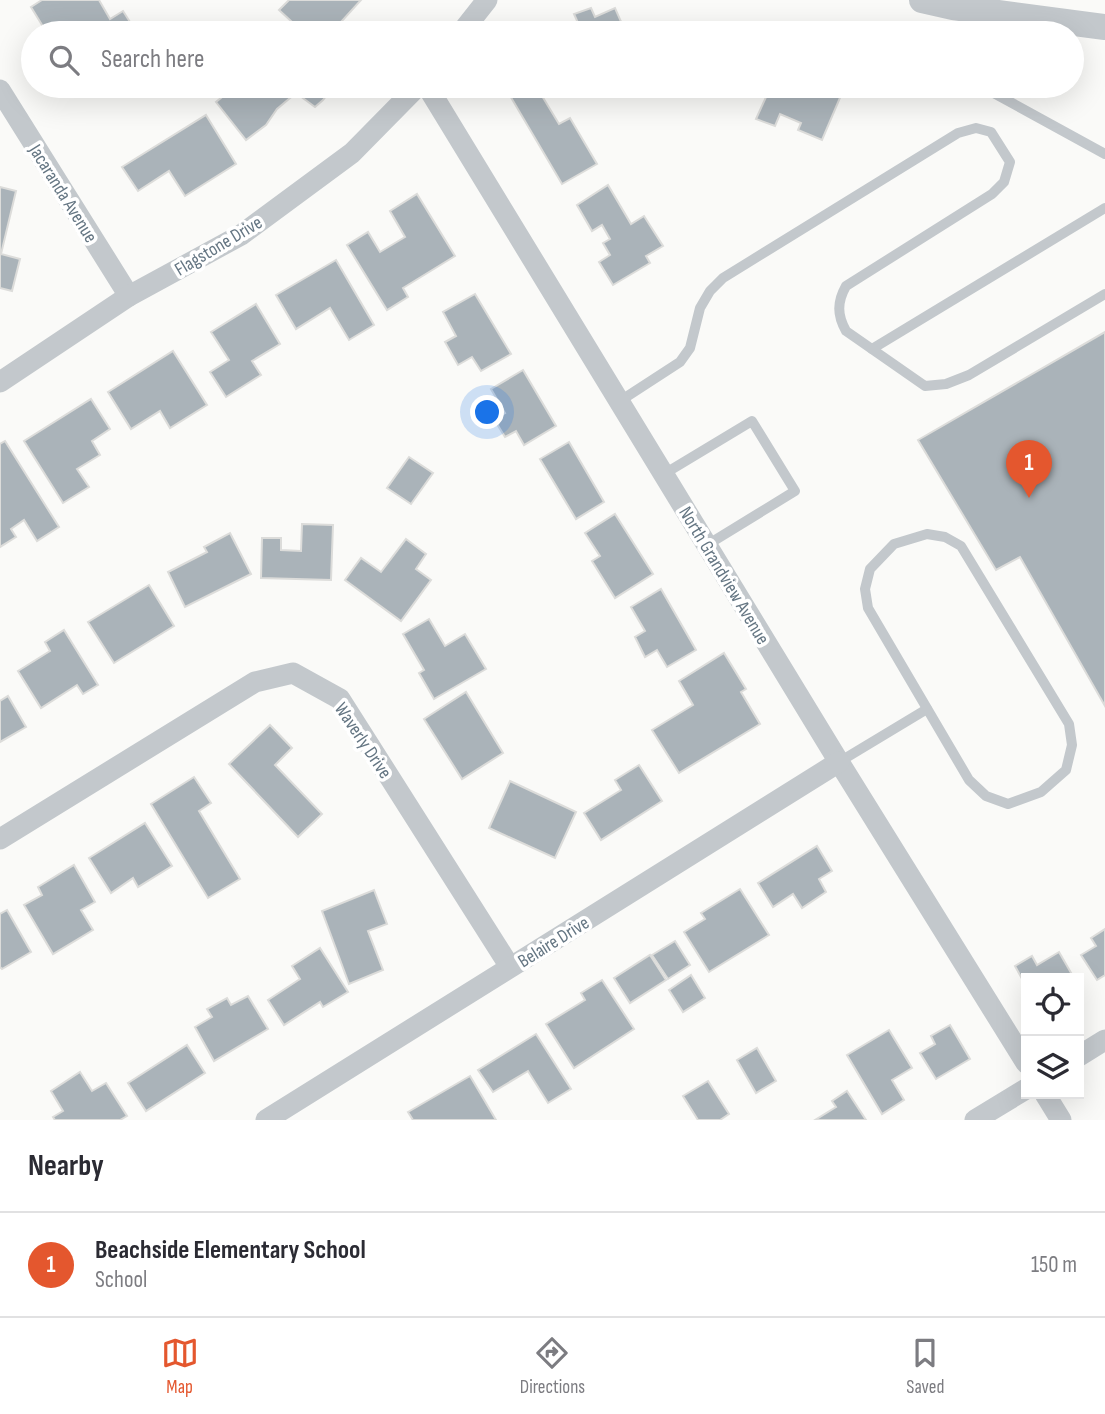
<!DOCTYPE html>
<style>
:root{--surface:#fff;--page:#f2f2f3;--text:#2b2b33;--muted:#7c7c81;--line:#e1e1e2;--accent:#e4572e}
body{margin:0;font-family:"Sofia Sans Condensed",sans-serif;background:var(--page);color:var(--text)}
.controls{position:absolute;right:21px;bottom:21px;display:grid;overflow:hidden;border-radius:0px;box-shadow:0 7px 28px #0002}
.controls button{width:63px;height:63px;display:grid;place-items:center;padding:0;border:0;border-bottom:2px solid var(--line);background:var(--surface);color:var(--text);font:35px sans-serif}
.you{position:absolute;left:488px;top:413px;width:24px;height:24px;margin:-18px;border:5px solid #fff;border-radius:50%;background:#1a73e8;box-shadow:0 0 0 10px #1a73e833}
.badge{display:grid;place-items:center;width:46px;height:46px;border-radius:50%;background:var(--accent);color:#fff;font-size:23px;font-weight:700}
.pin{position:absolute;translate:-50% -58px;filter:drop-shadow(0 2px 4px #0008)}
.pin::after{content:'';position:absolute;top:37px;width:24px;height:21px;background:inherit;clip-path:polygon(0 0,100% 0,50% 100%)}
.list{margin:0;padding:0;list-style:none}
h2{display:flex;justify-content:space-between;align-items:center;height:91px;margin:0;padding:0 28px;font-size:30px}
h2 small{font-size:23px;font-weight:400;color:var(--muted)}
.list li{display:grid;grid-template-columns:46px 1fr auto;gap:21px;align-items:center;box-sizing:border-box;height:105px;padding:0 28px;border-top:2px solid var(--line)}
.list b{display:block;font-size:26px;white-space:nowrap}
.list p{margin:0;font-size:23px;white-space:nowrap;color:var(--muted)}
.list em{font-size:23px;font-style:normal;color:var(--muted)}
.icon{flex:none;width:38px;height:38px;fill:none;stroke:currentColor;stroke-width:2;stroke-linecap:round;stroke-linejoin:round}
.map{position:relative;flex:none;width:1105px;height:1120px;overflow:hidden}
.search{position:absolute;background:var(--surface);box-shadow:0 7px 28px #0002;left:21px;right:21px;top:21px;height:77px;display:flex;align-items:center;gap:18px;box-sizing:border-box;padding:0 24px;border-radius:38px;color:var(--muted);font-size:26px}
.sheet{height:196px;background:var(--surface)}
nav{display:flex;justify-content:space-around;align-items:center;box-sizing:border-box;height:98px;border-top:2px solid var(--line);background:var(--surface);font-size:19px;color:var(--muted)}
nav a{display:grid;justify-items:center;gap:4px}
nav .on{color:var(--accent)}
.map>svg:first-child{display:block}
.building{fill:#aab3b9;stroke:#dcdcda;stroke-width:2}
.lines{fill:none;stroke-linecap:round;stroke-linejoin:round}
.service{stroke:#c3c8cc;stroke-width:10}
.minor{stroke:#c3c8cc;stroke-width:21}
.tertiary{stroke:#c3c8cc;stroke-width:26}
.labels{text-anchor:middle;stroke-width:7;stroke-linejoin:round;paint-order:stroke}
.street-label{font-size:19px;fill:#657683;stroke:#fff}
</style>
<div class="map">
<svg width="1105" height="1120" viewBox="0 0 1105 1120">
<rect width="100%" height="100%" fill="#fafaf8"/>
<g class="building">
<path d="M42 0H99L110 19 123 11 137 33H58L57 32 47 33 31 7Z"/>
<path d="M289 0H361L331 33H288L283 29 291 21 279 10Z"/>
<path d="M591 8 595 17 615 8 626 33H562L579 25 574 14Z"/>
<path d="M686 27 702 33H684Z"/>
<path d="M229 86H330L332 88 323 100 315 107 296 93 277 109 266 125 246 140 216 102 232 89Z"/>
<path d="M524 86H536L559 124 570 118 597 164 562 184 509 94Z"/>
<path d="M771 86H845L822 140 798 130 801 123 780 114 775 126 756 119Z"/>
<path d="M206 115 236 164 185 196 169 171 138 191 122 167Z"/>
<path d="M608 185 631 224 644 216 663 246 646 256 650 263 613 285 599 262 610 255 603 243 610 239 602 225 592 231 577 205Z"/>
<path d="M0 187 16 191 1 254 20 259 12 291 0 288Z"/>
<path d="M417 194 455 256 403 288 408 297 387 310 347 245 368 232 380 252 405 237 390 211Z"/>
<path d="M336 260 374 325 349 340 330 308 296 329 276 295Z"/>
<path d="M475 294 511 354 481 371 472 357 458 365 445 342 456 336 443 312Z"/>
<path d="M256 304 280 344 252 361 261 375 226 397 210 372 229 360 211 332Z"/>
<path d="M1105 332V706L1020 557 996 570 918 440Z"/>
<path d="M173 351 207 405 170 428 160 411 131 429 108 392Z"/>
<path d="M523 370 556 426 524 445 516 431 505 437 494 419 505 413 491 389Z"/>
<path d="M91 399 110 429 92 441 100 455 77 469 89 487 63 503 24 441Z"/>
<path d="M5 441 59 527 37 541 24 520 11 529 16 537 0 547V444Z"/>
<path d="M569 442 604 502 576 519 540 459Z"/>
<path d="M409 457 433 473 411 504 387 488Z"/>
<path d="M615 514 653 574 615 598 592 561 600 556 585 533Z"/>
<path d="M302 524 333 525 331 580 261 578 262 538H281V550L301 551Z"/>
<path d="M230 533 251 574 185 607 168 572 207 552 204 547Z"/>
<path d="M406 539 426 554 416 569 431 580 401 621 345 580 361 558 381 572Z"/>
<path d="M149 585 174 626 114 663 88 622Z"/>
<path d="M661 589 696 650 667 667 657 650 645 657 635 637 645 631 631 607Z"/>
<path d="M429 619 445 646 465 634 486 669 434 699 419 673 424 670 403 634Z"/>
<path d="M64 630 98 685 83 694 77 685 41 708 18 671 50 651 45 642Z"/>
<path d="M724 653 746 689 741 692 760 724 679 773 652 730 693 705 679 681Z"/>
<path d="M466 692 503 753 462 779 424 719Z"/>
<path d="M8 696 26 727 0 742V701Z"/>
<path d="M270 725 292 748 275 765 322 814 298 837 229 764Z"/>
<path d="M639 765 662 801 601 840 584 813 621 790 615 780Z"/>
<path d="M194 777 211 803 199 811 240 879 208 898 151 804Z"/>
<path d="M510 781 576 812 555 858 489 828Z"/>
<path d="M145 823 172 866 138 887 133 878 111 893 89 858Z"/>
<path d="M817 846 832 871 819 879 826 892 802 908 793 894 773 907 758 883Z"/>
<path d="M74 865 95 902 81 910 93 930 53 954 24 905 42 895 38 887Z"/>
<path d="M740 889 769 935 709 972 684 932 705 919 701 913Z"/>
<path d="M374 890 387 924 368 931 383 970 349 984 322 911Z"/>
<path d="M7 910 31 952 2 969 0 967V914Z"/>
<path d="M1105 929V975L1097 980 1081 955 1096 946 1091 938Z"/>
<path d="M675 941 690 965 668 979 652 955Z"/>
<path d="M320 948 348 992 323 1007 320 1002 284 1025 268 1000 300 979 292 966Z"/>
<path d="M1059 952 1074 978H1026V986L1015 966 1032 956 1037 965Z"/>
<path d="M650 955 666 980 630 1003 614 978Z"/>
<path d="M691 975 705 998 683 1012 669 990Z"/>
<path d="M602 980 634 1029 574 1068 546 1024 585 1000 581 993Z"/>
<path d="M248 996 268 1029 214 1061 195 1027 212 1017 207 1009 227 998 231 1005Z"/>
<path d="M950 1025 970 1059 936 1079 920 1053 935 1044 931 1036Z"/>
<path d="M889 1030 912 1068 892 1080 904 1100 882 1114 847 1055Z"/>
<path d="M536 1034 571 1089 548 1103 528 1071 493 1092 478 1070Z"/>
<path d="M187 1045 205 1073 146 1111 128 1083Z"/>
<path d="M757 1048 776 1081 756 1093 737 1060Z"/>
<path d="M80 1072 92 1091 106 1083 127 1116 120 1120H55L53 1117 63 1111 51 1091Z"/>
<path d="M470 1076 496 1120H413L408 1112Z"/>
<path d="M708 1081 729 1114 720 1120H698L683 1096Z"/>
<path d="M847 1091 866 1120H815L836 1107 832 1101Z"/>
</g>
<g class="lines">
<g class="service">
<path d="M963 33 964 9"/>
<path d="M981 86 1105 154"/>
<path d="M872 349 1105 208"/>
<path d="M620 401 680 362 690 348 700 308 710 291 723 278 958 133 976 128 991 132 1010 162 1004 182 992 194 846 286C837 302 837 315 846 331L925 386 946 384 969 375 1105 294"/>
<path d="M664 474 752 421 795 491 707 545"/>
<path d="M927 534 945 537 961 546 1069 724 1072 745 1066 770 1041 792 1008 804 986 796 969 780 868 608 865 589 870 569 894 544Z"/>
<path d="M839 762 927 709"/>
</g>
<g class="minor">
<path d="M461 33 487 0"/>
<path d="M427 86 839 762 1026 1063"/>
<path d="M0 90 129 296"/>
<path d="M0 382 129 296 241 235 352 153 418 86"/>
<path d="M0 839 255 682 293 673 340 699 510 967"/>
<path d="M1079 1056 1105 1040"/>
<path d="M1045 1094 1061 1120"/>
<path d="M266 1120 839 762"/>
<path d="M975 1120 1026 1089"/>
</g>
<path class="tertiary" d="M922 0 953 7 1105 27"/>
</g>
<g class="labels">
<g class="street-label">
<text transform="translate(64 193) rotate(58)" y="7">Jacaranda Avenue</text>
<text transform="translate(218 245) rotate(-31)" y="7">Flagstone Drive</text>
<text transform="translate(725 575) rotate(59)" y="7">North Grandview Avenue</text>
<text transform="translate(364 740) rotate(56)" y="7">Waverly Drive</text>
<text transform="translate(553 941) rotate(-32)" y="7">Belaire Drive</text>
</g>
</g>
</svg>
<div class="controls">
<button><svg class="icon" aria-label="locate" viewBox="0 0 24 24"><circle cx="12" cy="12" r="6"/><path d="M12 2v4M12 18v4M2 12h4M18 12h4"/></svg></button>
<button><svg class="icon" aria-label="layers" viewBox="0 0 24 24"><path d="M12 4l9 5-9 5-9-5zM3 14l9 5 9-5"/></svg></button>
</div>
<div class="you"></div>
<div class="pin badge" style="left:1029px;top:498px">1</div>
<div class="search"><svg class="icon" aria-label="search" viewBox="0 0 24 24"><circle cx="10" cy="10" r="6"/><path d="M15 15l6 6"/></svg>Search here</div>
</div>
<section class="sheet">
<h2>Nearby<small></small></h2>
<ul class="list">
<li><span class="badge">1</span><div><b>Beachside Elementary School</b><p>School</p></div><em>150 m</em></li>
</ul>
</section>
<nav>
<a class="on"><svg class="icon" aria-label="map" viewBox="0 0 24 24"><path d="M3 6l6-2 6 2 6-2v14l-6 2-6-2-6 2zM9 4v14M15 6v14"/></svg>Map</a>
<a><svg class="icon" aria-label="directions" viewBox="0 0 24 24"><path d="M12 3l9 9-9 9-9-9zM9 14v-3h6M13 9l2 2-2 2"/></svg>Directions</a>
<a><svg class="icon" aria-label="saved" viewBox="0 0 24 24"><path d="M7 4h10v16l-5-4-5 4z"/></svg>Saved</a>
</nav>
